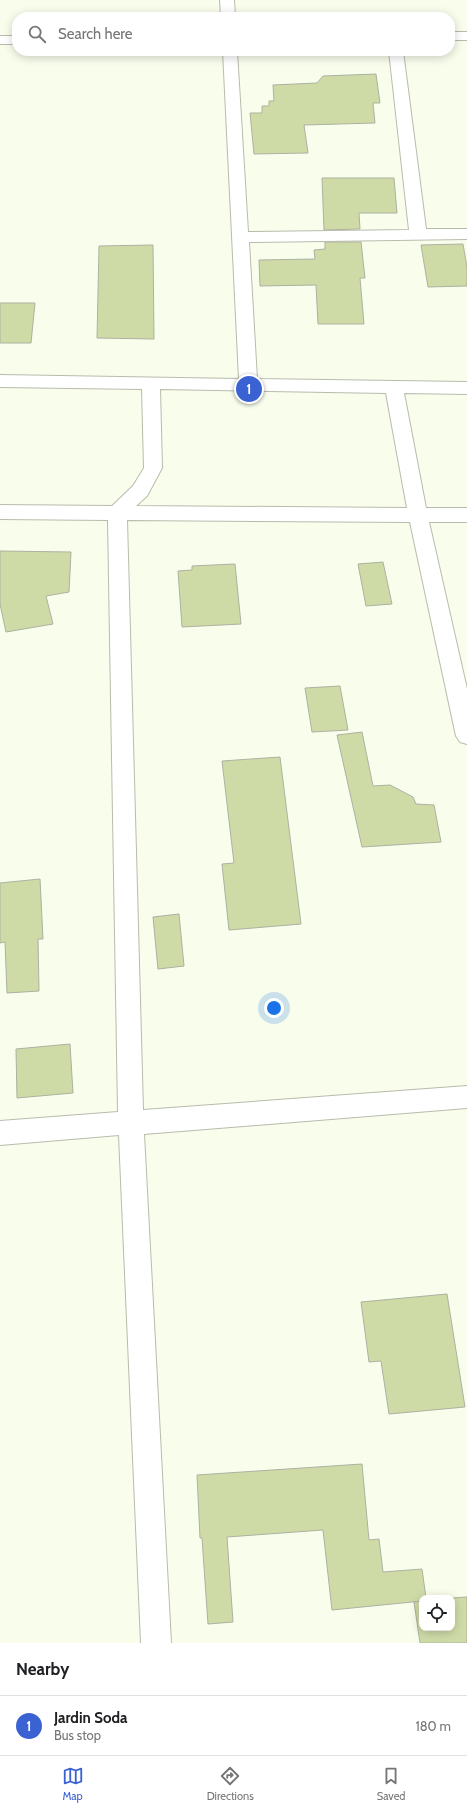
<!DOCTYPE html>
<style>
:root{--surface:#fff;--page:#f2f2f2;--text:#202124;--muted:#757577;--line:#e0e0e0;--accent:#3b62d3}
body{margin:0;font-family:Cabin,sans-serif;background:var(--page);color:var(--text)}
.controls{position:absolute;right:12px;bottom:12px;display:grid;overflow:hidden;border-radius:8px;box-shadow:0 2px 10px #0003}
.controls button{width:36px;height:36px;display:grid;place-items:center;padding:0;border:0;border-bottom:1px solid var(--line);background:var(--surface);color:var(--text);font:20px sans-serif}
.you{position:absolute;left:274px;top:1008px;width:14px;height:14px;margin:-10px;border:3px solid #fff;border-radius:50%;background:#1a73e8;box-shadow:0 0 0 6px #1a73e833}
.badge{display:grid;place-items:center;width:26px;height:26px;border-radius:50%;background:var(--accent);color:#fff;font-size:13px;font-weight:700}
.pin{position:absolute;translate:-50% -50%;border:2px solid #fff;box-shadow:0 1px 4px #0006}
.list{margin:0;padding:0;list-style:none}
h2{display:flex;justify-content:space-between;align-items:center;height:52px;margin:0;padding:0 16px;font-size:17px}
h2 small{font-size:13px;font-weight:400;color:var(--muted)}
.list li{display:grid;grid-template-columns:26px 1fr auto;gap:12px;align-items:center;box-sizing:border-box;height:60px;padding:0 16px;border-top:1px solid var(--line)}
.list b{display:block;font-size:15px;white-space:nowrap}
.list p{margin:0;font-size:13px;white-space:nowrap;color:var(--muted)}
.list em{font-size:13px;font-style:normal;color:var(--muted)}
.icon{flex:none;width:22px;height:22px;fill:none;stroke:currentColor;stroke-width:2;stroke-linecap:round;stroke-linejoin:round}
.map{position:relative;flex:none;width:467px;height:1643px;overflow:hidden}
.search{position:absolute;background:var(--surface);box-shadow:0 2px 10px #0003;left:12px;right:12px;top:12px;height:44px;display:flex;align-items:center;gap:10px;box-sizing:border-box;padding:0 14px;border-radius:16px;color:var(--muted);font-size:15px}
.sheet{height:112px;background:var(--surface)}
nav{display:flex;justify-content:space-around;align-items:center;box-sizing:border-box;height:56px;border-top:1px solid var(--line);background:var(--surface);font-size:11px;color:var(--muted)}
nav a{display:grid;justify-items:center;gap:2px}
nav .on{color:var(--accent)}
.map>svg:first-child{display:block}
.building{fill:#cfdba7;stroke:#adb1a1}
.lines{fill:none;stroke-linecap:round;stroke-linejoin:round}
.street-casing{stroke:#b8bcac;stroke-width:2}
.street{fill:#fff;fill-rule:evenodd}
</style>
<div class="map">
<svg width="467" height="1643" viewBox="0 0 467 1643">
<rect width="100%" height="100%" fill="#f8fdec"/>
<g class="building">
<path d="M376 74 380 103H373L375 123 304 125 308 153 254 154 250 113H262V106H269V101H274L273 85 317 83 323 76Z"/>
<path d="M322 178H394L397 213H359L360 229 324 230Z"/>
<path d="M325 242H361L365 278H360L364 324H318L316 285 260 286 259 260 315 259 314 250 325 249Z"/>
<path d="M463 244 467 267V286L428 287 421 245Z"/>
<path d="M153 245 154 339 97 338 99 246Z"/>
<path d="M0 303H35L31 343H0Z"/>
<path d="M0 551 71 552 69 592 46 596 53 624 6 632 0 604Z"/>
<path d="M383 562 392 604 366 606 358 564Z"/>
<path d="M235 564 241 624 182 627 178 571 192 570V566Z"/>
<path d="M340 686 348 730 312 732 305 688Z"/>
<path d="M362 732 373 786 390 785 413 797 416 804 434 805 441 842 362 847 337 735Z"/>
<path d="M280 757 301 924 229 930 222 864 234 863 222 761Z"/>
<path d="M40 879 43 939H38L39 991 7 993 5 942 0 943V883Z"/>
<path d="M179 914 184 966 158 969 153 917Z"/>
<path d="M70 1044 73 1093 17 1098 16 1049Z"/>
<path d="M447 1294 465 1407 389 1414 381 1361 369 1362 361 1302Z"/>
<path d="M362 1464 369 1540 379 1539 383 1572 422 1569 426 1598H422V1601L332 1610 323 1530 227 1537 233 1622 208 1624 202 1538H200L197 1475Z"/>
<path d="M467 1597V1643H420L414 1602 422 1601V1628H452V1598Z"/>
</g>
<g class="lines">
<g class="street-casing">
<g id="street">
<path d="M220 0H234L235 17H221Z"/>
<rect x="450" y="32" width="17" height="8"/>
<rect x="0" y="36" width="17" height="8"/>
<path d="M223 51H237L248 232 409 230 389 51H403L426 229H467V239L249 242 257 379 467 382V394L404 393 426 508H467V522H429L467 689V744L460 742 456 736 410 522 127 520 143 1110 467 1086V1108L144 1134 171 1643H141L119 1135 0 1145V1121L118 1112 108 520 0 519V505L112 506 133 486 144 468 142 389 0 387V375L239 379ZM160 389 386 393 407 508 136 506 147 496 162 468Z"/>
</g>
</g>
<use href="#street" class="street"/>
</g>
</svg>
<div class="controls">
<button><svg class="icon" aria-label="locate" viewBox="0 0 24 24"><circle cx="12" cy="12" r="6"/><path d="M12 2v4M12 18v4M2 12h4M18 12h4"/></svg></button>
</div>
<div class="you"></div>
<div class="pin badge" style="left:249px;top:389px">1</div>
<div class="search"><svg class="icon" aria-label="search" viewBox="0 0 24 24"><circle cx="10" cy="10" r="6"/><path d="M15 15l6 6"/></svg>Search here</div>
</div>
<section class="sheet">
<h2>Nearby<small></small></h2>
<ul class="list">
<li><span class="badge">1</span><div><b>Jardin Soda</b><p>Bus stop</p></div><em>180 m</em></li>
</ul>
</section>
<nav>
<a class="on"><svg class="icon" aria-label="map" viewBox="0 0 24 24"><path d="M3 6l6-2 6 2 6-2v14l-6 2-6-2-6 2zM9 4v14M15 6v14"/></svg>Map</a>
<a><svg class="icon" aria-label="directions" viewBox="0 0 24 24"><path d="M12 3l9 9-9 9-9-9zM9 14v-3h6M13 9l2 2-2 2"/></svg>Directions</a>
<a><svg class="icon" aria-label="saved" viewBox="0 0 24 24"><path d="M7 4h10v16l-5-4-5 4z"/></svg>Saved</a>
</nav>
